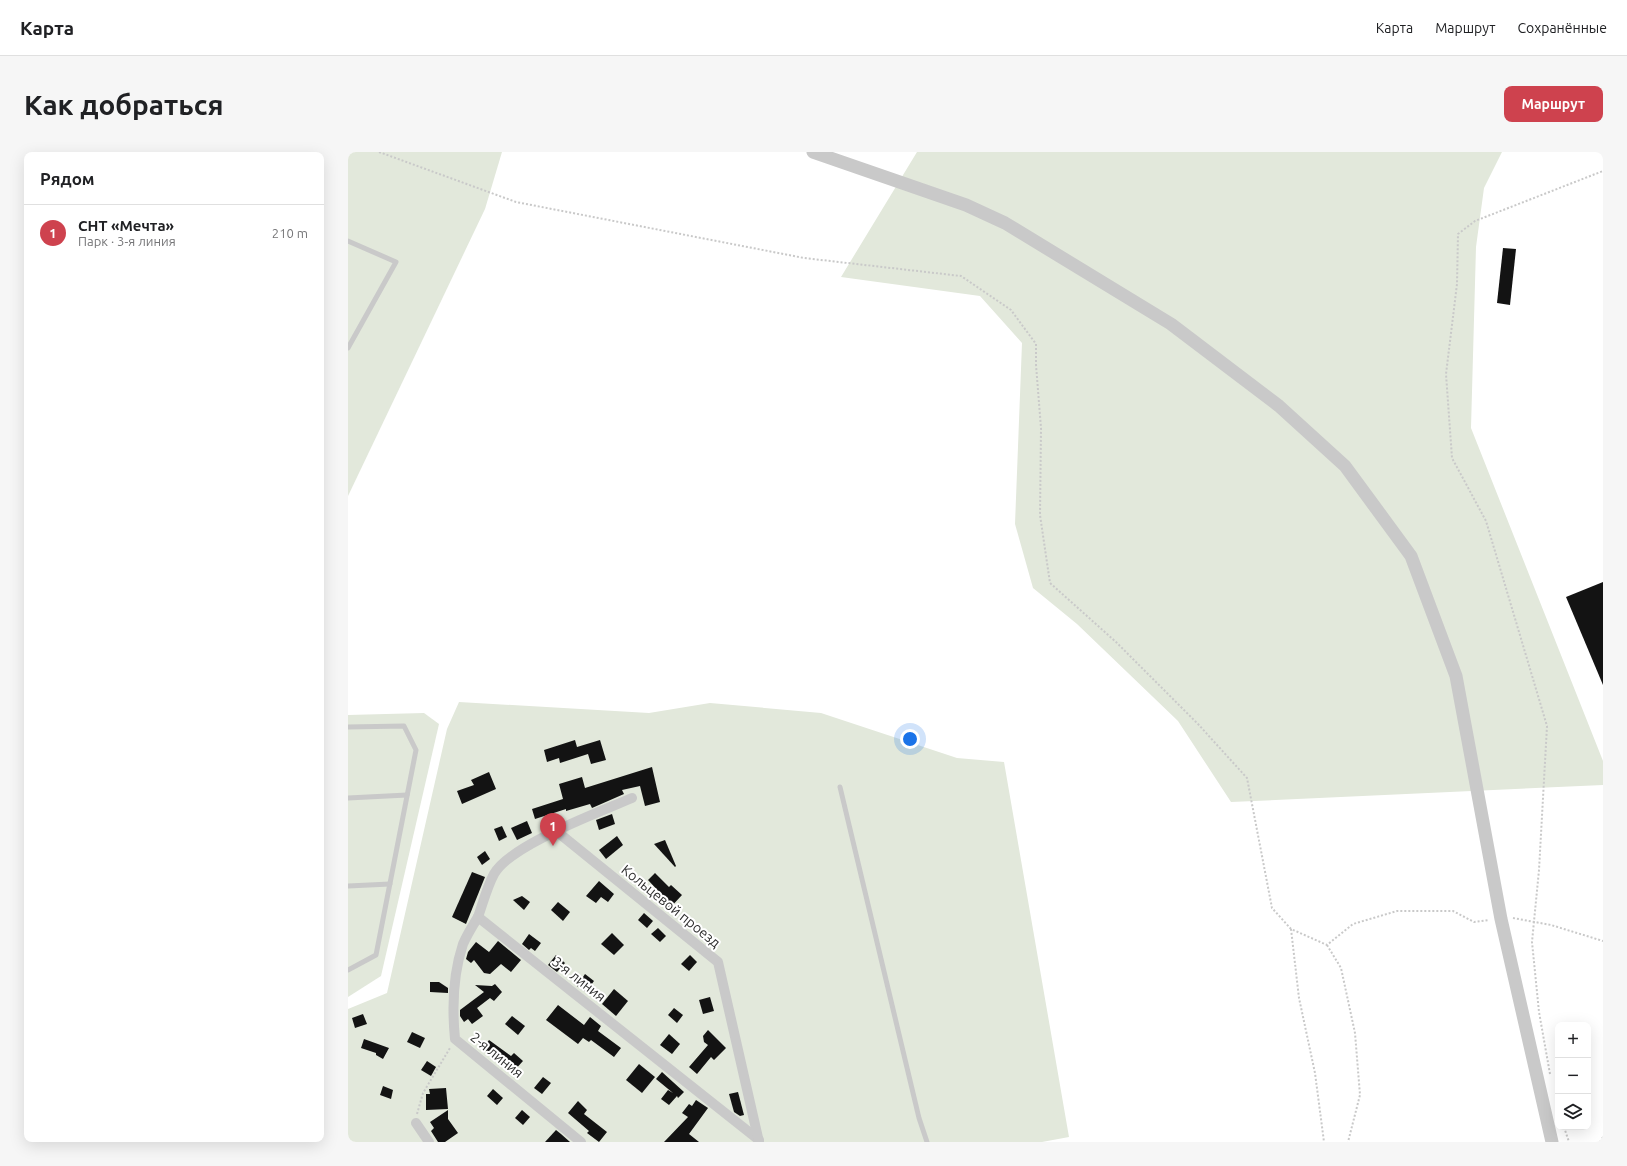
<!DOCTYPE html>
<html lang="ru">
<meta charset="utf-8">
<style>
:root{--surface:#fff;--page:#f6f6f6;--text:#202124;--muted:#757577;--line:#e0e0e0;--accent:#ce424e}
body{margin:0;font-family:Ubuntu,sans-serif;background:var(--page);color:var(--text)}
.controls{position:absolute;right:12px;bottom:12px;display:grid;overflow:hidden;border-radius:8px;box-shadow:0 4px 16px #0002}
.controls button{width:36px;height:36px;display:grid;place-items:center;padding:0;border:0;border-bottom:1px solid var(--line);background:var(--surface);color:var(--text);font:20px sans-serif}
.you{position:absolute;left:562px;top:587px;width:14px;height:14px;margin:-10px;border:3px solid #fff;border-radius:50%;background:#1a73e8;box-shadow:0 0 0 6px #1a73e833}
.badge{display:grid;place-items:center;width:26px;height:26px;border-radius:50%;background:var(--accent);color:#fff;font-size:13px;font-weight:700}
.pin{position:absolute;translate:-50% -33px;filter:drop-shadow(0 1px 2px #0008)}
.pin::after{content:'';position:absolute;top:21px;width:14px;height:12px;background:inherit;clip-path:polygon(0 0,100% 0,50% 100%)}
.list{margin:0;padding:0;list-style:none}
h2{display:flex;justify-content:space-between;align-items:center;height:52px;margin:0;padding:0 16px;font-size:17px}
h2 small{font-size:13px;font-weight:400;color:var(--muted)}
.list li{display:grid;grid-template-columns:26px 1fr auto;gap:12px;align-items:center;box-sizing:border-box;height:56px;padding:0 16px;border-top:1px solid var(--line)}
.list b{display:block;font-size:15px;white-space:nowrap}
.list p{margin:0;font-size:13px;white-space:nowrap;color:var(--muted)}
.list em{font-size:13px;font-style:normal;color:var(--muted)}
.icon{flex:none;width:22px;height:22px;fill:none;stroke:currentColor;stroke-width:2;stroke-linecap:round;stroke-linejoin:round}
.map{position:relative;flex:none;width:1255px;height:990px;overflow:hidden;border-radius:8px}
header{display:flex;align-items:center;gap:24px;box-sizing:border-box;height:56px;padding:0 20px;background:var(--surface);border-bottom:1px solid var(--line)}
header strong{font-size:19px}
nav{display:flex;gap:22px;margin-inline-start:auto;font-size:14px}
.intro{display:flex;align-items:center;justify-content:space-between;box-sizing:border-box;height:96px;padding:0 24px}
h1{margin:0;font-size:28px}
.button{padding:10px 18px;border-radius:8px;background:var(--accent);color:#fff;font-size:14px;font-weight:700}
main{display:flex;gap:24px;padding:0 24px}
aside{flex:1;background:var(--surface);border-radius:8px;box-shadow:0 4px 16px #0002}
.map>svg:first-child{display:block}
.green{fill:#e2e8db}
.building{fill:#131313}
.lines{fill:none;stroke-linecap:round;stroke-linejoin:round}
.path{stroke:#c9c9c9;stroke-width:2;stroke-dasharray:2 2;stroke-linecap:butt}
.service{stroke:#c9c9c9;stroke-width:5}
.minor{stroke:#c9c9c9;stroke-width:10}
.tertiary{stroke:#c9c9c9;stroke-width:13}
.labels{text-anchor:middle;stroke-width:4;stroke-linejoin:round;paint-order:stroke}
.street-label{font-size:14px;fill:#2c2c2c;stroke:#fff}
</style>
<header>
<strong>Карта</strong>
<nav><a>Карта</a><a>Маршрут</a><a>Сохранённые</a></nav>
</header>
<div class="intro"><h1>Как добраться</h1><a class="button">Маршрут</a></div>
<main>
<aside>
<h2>Рядом<small></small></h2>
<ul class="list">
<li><span class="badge">1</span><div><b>СНТ «Мечта»</b><p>Парк · 3-я линия</p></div><em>210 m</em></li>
</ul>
</aside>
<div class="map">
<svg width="1255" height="990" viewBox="0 0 1255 990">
<rect width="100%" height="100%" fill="#fff"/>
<g class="green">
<path d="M0 0H154L137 57 0 344Z"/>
<path d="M569 0H1154L1136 36 1128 95 1123 276 1255 609V633L883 650 830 569 729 472 685 436 667 372 674 191 632 144 493 125Z"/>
<path d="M111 550 301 561 362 551 473 561 609 606 656 610 721 985 694 990H0V857L39 841 99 577Z"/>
<path d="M76 561 91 572 33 824 0 845V563Z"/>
</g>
<g class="building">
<path d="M1155 96 1168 97 1162 153 1149 151Z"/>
<path d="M1255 430V533L1218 445Z"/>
<path d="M227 588 229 595 252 588 258 608 243 612 240 602 212 611 211 606 199 610 196 598Z"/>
<path d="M304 615 312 650 297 654 292 634 274 638 276 642 244 656 242 652 218 659V657L187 667 184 657 215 647 211 632 234 625 237 636Z"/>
<path d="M141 620 148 637 114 652 109 639 126 633 123 628Z"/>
<path d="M264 662 267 672 251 678 248 668Z"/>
<path d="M179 669 184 681 169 688 163 676Z"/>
<path d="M154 674 159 685 151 689 146 677Z"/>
<path d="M269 684 275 693 258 707 251 698Z"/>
<path d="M317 688 328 714 327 715 306 692Z"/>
<path d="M137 699 142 707 134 713 129 705Z"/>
<path d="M124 720 137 725 118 772 104 765Z"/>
<path d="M307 721 321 735 323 733 334 743 321 757 311 747 314 743 300 728Z"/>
<path d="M251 729 266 742 260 750 253 745 248 751 238 744Z"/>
<path d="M174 744 182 750 176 758 165 748Z"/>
<path d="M210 750 222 760 215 769 203 758Z"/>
<path d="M296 761 305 769 299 776 290 768Z"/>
<path d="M310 776 318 784 312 790 303 782Z"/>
<path d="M264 781 276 793 266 803 253 792Z"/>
<path d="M181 782 193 791 187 799 183 796 181 798 174 792Z"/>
<path d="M150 789 173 808 163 820 153 812 142 822 136 821 126 808 123 811 118 807 120 800 128 790 141 800Z"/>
<path d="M208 803 217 811 209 820 200 813Z"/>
<path d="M342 803 349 810 341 819 333 812Z"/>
<path d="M237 822 246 829 238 840 229 834Z"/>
<path d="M82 830H91L100 836V841L82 840Z"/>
<path d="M147 832 154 840 146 849 142 846 129 856 135 864 124 872 120 867 116 870 112 864V858L136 840 127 833 144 834Z"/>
<path d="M266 837 280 849 268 864 254 852Z"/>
<path d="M362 845 366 859 355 862 351 848Z"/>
<path d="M210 853 236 873 242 865 253 874 250 879 273 896 266 905 243 888 241 890 235 886 230 892 198 868Z"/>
<path d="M326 856 335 863 329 871 320 863Z"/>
<path d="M15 862 19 872 7 876 4 866Z"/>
<path d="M164 864 177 874 170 883 157 872Z"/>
<path d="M360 878 378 896 366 908 363 905 349 922 341 915 360 893 356 890 355 884Z"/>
<path d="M64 880 77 886 72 896 59 890Z"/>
<path d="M321 882 332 892 324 902 312 893Z"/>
<path d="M16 887 41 896 35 907 28 903V901L13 896Z"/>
<path d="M141 888 163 904 166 901 175 909 165 920 135 896Z"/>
<path d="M79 909 88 915 83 924 73 918Z"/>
<path d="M291 912 307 925 294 941 278 928Z"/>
<path d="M314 920 336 940 330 946 329 944 321 953 313 947 320 938 325 941 308 927Z"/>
<path d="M195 925 203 931 194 942 186 936Z"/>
<path d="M35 934 45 938 43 947 32 943Z"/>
<path d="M98 936 100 957 78 958V942H82L81 937Z"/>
<path d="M145 937 155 946 149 953 139 944Z"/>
<path d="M390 940 396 963 392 964 386 960 381 942Z"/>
<path d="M348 948 360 956 341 982 351 990H316L340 965 334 961 341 952 344 954Z"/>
<path d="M230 949 239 958 236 962 259 980 251 990 239 981 241 979 220 961Z"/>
<path d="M100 958V967L110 981 97 990H90L83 979 86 976 82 970Z"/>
<path d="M174 958 182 965 175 973 167 966Z"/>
<path d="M208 978 213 982 222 990H197Z"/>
</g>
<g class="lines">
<g class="path">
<path d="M31 0 168 50 456 106 613 124 663 158 688 192V213L693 276 692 363 702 431 768 490 850 572 899 626 924 756 943 777 979 793 1005 772 1049 759H1105L1126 770 1141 768"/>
<path d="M1165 766 1203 773 1255 789"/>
<path d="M943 777 951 846 967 921 976 990"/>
<path d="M979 793 993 816 1007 881 1012 943 1000 990"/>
<path d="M1202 922 1191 860 1184 790 1191 718 1199 574 1138 369 1104 306 1098 222 1109 132 1110 82 1127 69 1255 19"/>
<path d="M69 962 75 941 102 896"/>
<path d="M1216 975 1221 990"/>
<path d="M1252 990 1255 985"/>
</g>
<g class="service">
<path d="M0 89 48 110 0 196"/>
<path d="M0 575 56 574 68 598 28 803 0 818"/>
<path d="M492 635 571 966 579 990"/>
<path d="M0 646 59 643"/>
<path d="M0 734 42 732"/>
</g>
<g class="minor">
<path d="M284 646C252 660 162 693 146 722 139 735 135 751 130 765L411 988"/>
<path d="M207 678 370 810 411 990"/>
<path d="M130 765C125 773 119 783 115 792 105 822 104 856 107 887L233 990"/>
<path d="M68 971 81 990"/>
</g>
<path class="tertiary" d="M465 0 618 53 657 71 823 172 931 254 997 314 1063 404 1108 524 1153 767 1204 990"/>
</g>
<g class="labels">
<g class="street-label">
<text transform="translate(323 754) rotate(39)" y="5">Кольцевой проезд</text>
<text transform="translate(231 827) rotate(38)" y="5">3-я линия</text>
<text transform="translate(149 903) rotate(39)" y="5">2-я линия</text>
</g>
</g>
</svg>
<div class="controls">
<button>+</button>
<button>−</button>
<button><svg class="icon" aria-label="layers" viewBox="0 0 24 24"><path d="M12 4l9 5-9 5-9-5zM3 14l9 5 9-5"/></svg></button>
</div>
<div class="you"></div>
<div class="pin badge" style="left:205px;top:694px">1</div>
</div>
</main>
